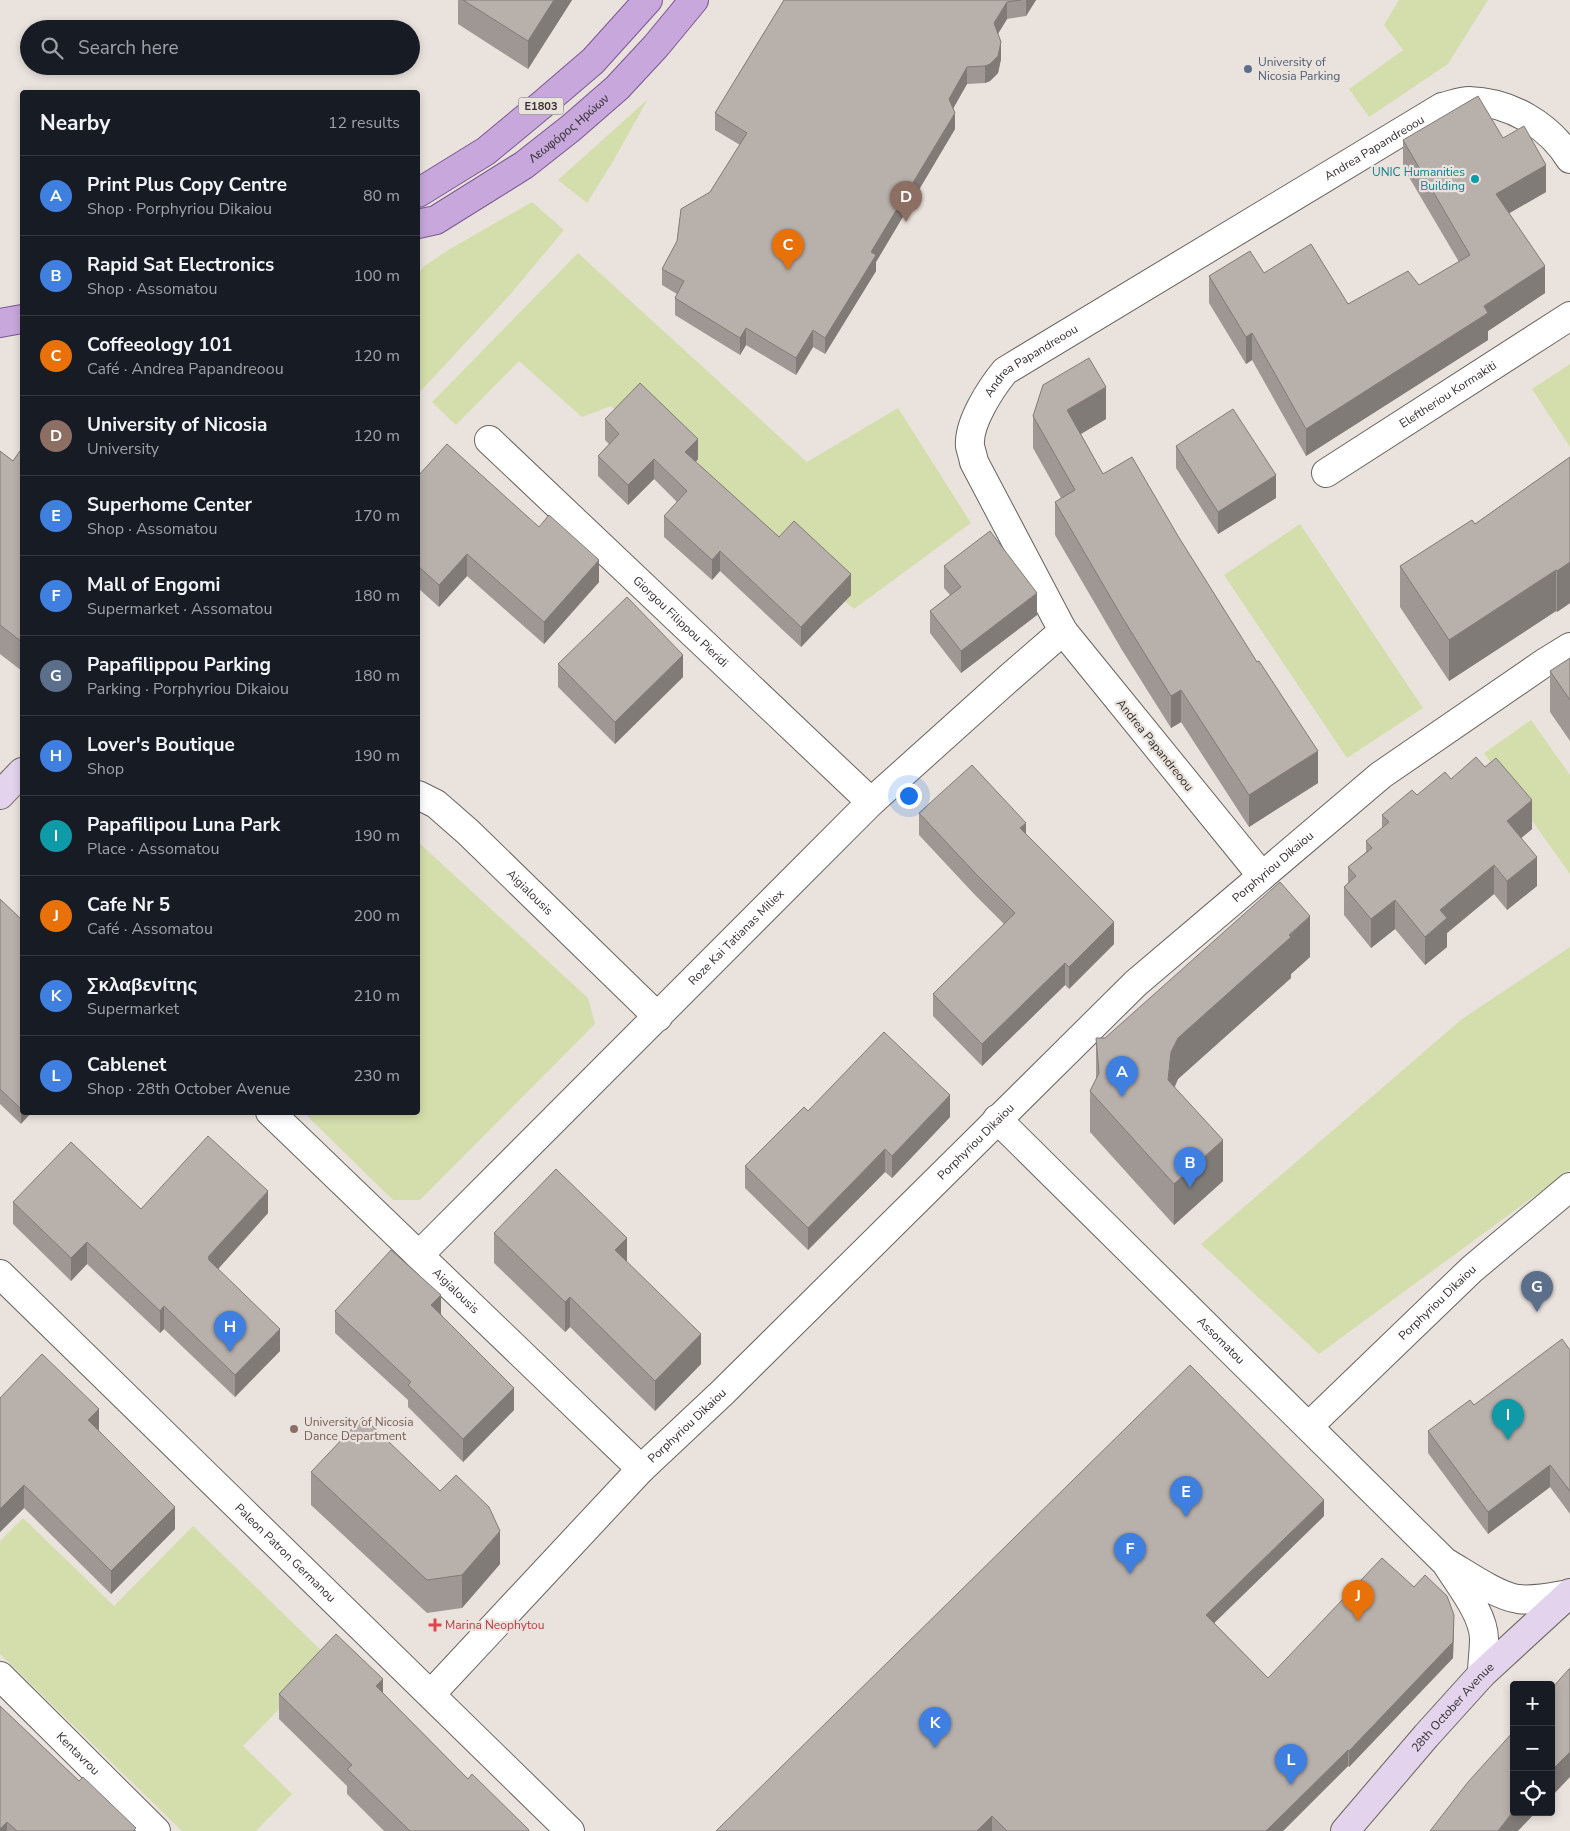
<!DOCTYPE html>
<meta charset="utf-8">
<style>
:root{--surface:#171b24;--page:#20242c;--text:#f1f3f6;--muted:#9ea1a6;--line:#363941;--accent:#7c3aed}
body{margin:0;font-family:"Nunito Sans",sans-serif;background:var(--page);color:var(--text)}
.controls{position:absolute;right:15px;bottom:15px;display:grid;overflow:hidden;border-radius:5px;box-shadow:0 2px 8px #0003}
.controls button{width:45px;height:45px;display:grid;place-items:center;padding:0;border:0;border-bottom:1px solid var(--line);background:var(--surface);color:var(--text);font:25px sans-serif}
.you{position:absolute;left:908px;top:795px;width:18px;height:18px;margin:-12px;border:4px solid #fff;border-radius:50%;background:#1a73e8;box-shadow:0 0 0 8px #1a73e833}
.badge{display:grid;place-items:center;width:32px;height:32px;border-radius:50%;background:var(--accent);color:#fff;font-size:16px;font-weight:700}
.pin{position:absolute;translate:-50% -41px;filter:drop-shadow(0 1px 2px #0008)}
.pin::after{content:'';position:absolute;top:26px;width:18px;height:15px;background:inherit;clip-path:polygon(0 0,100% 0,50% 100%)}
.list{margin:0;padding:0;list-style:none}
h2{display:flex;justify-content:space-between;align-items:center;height:65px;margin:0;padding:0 20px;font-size:21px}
h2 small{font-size:16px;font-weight:400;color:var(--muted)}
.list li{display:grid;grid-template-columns:32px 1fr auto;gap:15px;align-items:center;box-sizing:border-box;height:80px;padding:0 20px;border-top:1px solid var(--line)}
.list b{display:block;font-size:19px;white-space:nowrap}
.list p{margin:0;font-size:16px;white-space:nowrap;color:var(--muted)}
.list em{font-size:16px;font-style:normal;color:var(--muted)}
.icon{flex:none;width:28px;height:28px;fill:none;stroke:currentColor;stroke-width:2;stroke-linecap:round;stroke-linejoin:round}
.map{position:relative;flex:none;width:1570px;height:1831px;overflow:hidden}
.search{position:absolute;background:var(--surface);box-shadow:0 2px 8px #0003;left:20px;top:20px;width:400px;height:55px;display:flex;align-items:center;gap:12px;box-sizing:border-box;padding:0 18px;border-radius:28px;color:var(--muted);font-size:19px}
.panel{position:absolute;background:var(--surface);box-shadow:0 2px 8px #0003;left:20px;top:90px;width:400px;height:1025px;border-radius:5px}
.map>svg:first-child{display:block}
.green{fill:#d4deac}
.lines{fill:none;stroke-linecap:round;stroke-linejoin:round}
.minor-casing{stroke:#69635e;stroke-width:30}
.secondary-casing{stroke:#69635e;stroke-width:30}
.primary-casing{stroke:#7a5890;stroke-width:30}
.minor{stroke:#fff;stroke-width:28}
.secondary{stroke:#e3d3ed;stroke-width:28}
.primary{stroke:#c7a7dc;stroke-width:28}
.wall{fill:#9e9793}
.shaded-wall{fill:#817b78}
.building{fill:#b8b0ab;stroke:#817b78}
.service-dot{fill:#5c6f8a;stroke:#eae3dd;stroke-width:2}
.culture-dot{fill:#0f9aa8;stroke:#eae3dd;stroke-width:2}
.education-dot{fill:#8d6e63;stroke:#eae3dd;stroke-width:2}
.health-dot{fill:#e0444e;stroke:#eae3dd;stroke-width:2}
.labels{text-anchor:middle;stroke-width:4.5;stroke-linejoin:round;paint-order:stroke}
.shield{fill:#eae3dd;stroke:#6a6662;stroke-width:1}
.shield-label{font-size:11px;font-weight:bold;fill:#33302e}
.service-label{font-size:12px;fill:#4e5e75;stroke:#eae3dd;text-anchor:start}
.street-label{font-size:12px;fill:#33302e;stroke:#eae3dd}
.culture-label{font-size:12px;fill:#0d838f;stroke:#eae3dd;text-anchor:end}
.education-label{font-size:12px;fill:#785e54;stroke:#eae3dd;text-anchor:start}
.health-label{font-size:12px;fill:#be3a42;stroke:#eae3dd;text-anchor:start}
</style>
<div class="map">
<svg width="1570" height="1831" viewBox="0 0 1570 1831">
<rect width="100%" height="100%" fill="#eae3dd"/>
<g class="green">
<path d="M1399 0H1488L1448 64 1369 117 1349 89 1403 50 1384 25Z"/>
<path d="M648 99 612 163 587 203 558 180Z"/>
<path d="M532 202 564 230 508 297 418 394V274L423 267 450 249Z"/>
<path d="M578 253 807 462 898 408 971 523 854 609 611 406 582 417 519 361 456 425 432 402Z"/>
<path d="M1570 364V447L1532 389Z"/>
<path d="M1300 524 1423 708 1347 758 1224 575Z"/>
<path d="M1531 720 1570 775V874L1484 753Z"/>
<path d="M418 842 588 998 595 1024 420 1200H393L304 1113 418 1112Z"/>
<path d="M1570 947V1170L1319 1354 1201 1244 1462 1019Z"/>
<path d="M23 1518 114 1606 193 1526 329 1658 243 1746 292 1794 256 1831H182L0 1654V1541Z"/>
</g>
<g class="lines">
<g class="minor-casing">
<g id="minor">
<path id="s1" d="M489 440 871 802"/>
<path id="s2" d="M1326 473 1570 316"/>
<path id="s3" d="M418 795 436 804 468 832 658 1017"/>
<path id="s4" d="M1262 876 1063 631 974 462C973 456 971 451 970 446 968 423 991 388 1005 371L1442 107C1451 105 1461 101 1469 101 1510 102 1549 125 1570 159"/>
<path id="s5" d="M270 1112 641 1469"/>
<path id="s6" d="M997 1119 1446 1563C1458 1583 1484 1614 1484 1639 1484 1651 1482 1663 1482 1674"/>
<path id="s7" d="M419 1255 871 802 1009 678 1063 631"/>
<path id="s8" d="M0 1274 570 1831"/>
<path id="s9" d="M1309 1426 1472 1269 1570 1187"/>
<path d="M1447 1563C1466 1574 1497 1596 1518 1599 1535 1601 1552 1597 1569 1594"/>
<path id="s10" d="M0 1676 156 1831"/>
<path id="s11" d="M431 1694 641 1469 723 1392 1136 983 1381 775 1544 663 1570 647"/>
</g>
</g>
<g class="secondary-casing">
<g id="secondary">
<path d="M0 795 22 772"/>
<path id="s12" d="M1345 1831 1426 1736 1482 1674 1570 1593"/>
</g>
</g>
<g class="primary-casing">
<g id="primary">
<path d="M418 193 486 151 544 103 593 61 648 0"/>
<path id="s13" d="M418 224 436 220 524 165 571 128 617 88 656 46 694 0"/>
<path d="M0 323 22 319"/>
</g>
</g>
<use href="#minor" class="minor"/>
<use href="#secondary" class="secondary"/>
<use href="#primary" class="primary"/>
</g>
<g class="wall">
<path d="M458 0H572L528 69 458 24Z"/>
<path d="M784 0H1036L1026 16 1007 19 998 34 1001 59 998 73 990 81 985 83 967 84 953 108 955 129 876 262V271L825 354 813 347 796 375 746 345 740 355 675 315V298L677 294 662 285V269L740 145 715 130V113Z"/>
<path d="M1503 138 1546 192 1509 213 1545 293 1488 331V340L1306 456 1252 360 1246 364 1209 303V276L1264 273 1348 304 1419 285 1459 262 1403 167V140Z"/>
<path d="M1033 416 1106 419 1081 434 1103 474 1318 783 1249 827 1181 722 1171 728 1122 650 1055 535V502L1061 498 1033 448Z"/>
<path d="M605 419 698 459 696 462 779 537 851 595 801 647 720 571 712 580 664 537V516L677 502 654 479 628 505 598 476V456L609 444 605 440Z"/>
<path d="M1176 446 1276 498 1218 534 1176 468Z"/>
<path d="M22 448V671L0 654V451L13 461Z"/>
<path d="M1570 457V603L1557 612 1556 611 1449 681 1400 607V566L1475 524Z"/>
<path d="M418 476 599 582 544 644 467 576 439 607 418 588Z"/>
<path d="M944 566 1037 615 961 673 930 633V611L950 595 944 588Z"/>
<path d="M1570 658V741L1550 712V671Z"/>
<path d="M558 664 683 677 615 744 558 687Z"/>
<path d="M1451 779 1532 829 1521 838 1537 886 1507 910 1494 894 1447 933V947L1425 965 1395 929 1371 948 1344 915V887L1348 883V867L1366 852V841L1382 828V815Z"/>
<path d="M919 813 1026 834 1114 944 1069 989 1065 985 982 1066 933 1016V994L1004 924 975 895 919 835Z"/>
<path d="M0 899 22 920 21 1124 0 1104Z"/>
<path d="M1310 957 1291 974V978L1178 1079 1175 1087 1223 1181 1174 1225 1090 1132V1091L1096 1079V1038H1105Z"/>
<path d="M808 1111 950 1117 892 1178 885 1172 808 1250 745 1188V1166Z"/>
<path d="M13 1202 141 1209 268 1213 218 1269 280 1351 235 1397 164 1329 160 1333 87 1264 71 1281 13 1224Z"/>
<path d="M494 1233 627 1262 701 1364 655 1411 570 1327 565 1332 494 1263Z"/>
<path d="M335 1311 441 1314 514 1410 463 1462 408 1407V1400L335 1333Z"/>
<path d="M1570 1350V1514L1550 1487 1488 1534 1428 1453V1431L1474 1405Z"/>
<path d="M0 1398 99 1432 175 1529 111 1594 24 1508 0 1532Z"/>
<path d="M311 1472 440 1491 500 1564 462 1608 427 1613 311 1505Z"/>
<path d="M1324 1516 1214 1623 1268 1678 1454 1631 1453 1658 1349 1767 1348 1766 1283 1831H716Z"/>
<path d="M383 1693 468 1779 529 1831H384L347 1794V1786L279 1719V1694Z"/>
<path d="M0 1706 79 1781 136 1831H0Z"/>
</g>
<g class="shaded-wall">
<path d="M554 0H572L528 69V41Z"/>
<path d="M1026 0H1036L1026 16Z"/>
<path d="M1007 2V19L994 40V23Z"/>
<path d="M1001 42V59L998 73 990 81 985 83V66Z"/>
<path d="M967 67V84L949 116V99Z"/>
<path d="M955 113V129L876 262V271L825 354V338L871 252Z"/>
<path d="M1546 165V192L1496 221V194Z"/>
<path d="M1545 266V293L1488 331V340L1306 456V429L1484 306Z"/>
<path d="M746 328V345L740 355V338Z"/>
<path d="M813 330V347L796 375V358Z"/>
<path d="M1252 333V360L1246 364V337Z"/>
<path d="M1106 387V419L1067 442V410Z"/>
<path d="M698 439V459L685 472V452Z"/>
<path d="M654 459V479L628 505V485Z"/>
<path d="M1276 475V498L1218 534V512Z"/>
<path d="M720 551V571L712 580V560Z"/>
<path d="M467 554V576L439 607V585Z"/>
<path d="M599 560V582L544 644V622Z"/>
<path d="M1570 562V603L1557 612V571Z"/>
<path d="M1556 570V611L1449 681V640Z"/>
<path d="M851 574V595L801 647V627Z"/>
<path d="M1037 593V615L961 673V651Z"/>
<path d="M683 655V677L615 744V722Z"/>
<path d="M1181 690V722L1171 728V696Z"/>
<path d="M1318 751V783L1249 827V795Z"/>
<path d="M1532 800V829L1507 850V821Z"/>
<path d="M1026 823V845L1020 828Z"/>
<path d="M1537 857V886L1507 910V881Z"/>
<path d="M1494 865V894L1447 933V947L1425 965V937L1440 910Z"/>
<path d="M1395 900V929L1371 948V919Z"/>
<path d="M1310 916V957L1291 974V978L1178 1079 1171 1093 1168 1080 1171 1052 1178 1038Z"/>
<path d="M1114 922V944L1069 989V967Z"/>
<path d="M1065 963V985L982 1066V1044Z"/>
<path d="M950 1095V1117L892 1178V1156Z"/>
<path d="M22 1108V1112H32L21 1124V1109Z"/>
<path d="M1223 1140V1181L1174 1225V1184Z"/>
<path d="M885 1149V1172L808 1250V1228Z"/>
<path d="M268 1191V1213L210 1278 208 1257Z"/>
<path d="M627 1238V1268L615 1250Z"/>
<path d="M87 1242V1264L71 1281V1258Z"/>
<path d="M441 1295V1317L431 1305Z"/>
<path d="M570 1297V1327L565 1332V1302Z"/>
<path d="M164 1306V1329L160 1333V1311Z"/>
<path d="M280 1329V1351L235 1397V1375Z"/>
<path d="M701 1334V1364L655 1411V1381Z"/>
<path d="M514 1388V1410L463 1462V1439Z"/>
<path d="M99 1409V1431L88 1420Z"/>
<path d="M1550 1465V1487L1488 1534V1512Z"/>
<path d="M24 1485V1508L0 1532V1509Z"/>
<path d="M1324 1500V1516L1206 1631V1615Z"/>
<path d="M175 1507V1529L111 1594V1571Z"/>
<path d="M500 1531V1564L462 1608V1575Z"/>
<path d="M1454 1615 1453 1658 1349 1767V1751Z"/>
<path d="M383 1679V1705L376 1686Z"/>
<path d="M1348 1750V1766L1283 1831H1266Z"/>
<path d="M1570 1752V1777L1551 1797V1771Z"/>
<path d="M1514 1810V1812H1536L1518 1831H1498Z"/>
<path d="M992 1816V1831H977Z"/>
<path d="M7 1822V1831H0V1829Z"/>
</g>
<g class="building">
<path d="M463 0H554L528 41Z"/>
<path d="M784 0H1021L1007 2 994 23 1001 42 998 56 990 64 985 66 967 67 949 99 955 113 871 252 876 255 825 338 813 330 796 358 746 328 740 338 675 298 684 281 662 269 677 241 681 209 710 192 747 133 715 113Z"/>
<path d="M1478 96 1503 138 1524 126 1546 165 1496 194 1545 266 1484 306 1488 313 1306 429 1252 333 1246 337 1209 276 1250 251 1264 273 1311 244 1348 304 1408 271 1419 285 1470 255 1403 140Z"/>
<path d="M1089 358 1106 387 1067 410 1103 474 1132 457 1178 536 1257 662 1259 661 1318 751 1249 795 1181 690 1171 696 1122 617 1055 502 1075 490 1033 416 1043 385Z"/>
<path d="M640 383 698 439 685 452 779 537 794 521 851 574 801 627 720 551 712 560 664 516 687 491 654 459 628 485 598 456 619 434 605 419Z"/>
<path d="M1233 409 1276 475 1218 512 1176 446Z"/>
<path d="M447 444 539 527 549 515 599 560 544 622 467 554 439 585 418 566V476Z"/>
<path d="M22 448V642L0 625V451L13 461Z"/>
<path d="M1570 457V562L1557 571 1556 570 1449 640 1400 566 1472 520 1475 524Z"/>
<path d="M990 531 1037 593 961 651 930 611 961 587 944 566Z"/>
<path d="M627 597 683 655 615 722 558 664Z"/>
<path d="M1570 658V700L1550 671Z"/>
<path d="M1476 757 1485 767 1496 758 1532 800 1507 821 1537 857 1507 881 1494 865 1440 910 1447 918 1425 937 1395 900 1371 919 1344 887 1356 876 1348 867 1372 848 1366 841 1389 822 1382 815 1412 790 1417 795 1445 772 1451 779Z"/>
<path d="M972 765 1026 823 1020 828 1114 922 1069 967 1065 963 982 1044 933 994 1015 913 975 873 919 813Z"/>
<path d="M1280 882 1310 916 1289 935 1291 937 1178 1038 1171 1052 1168 1080 1223 1140 1174 1184 1090 1091 1099 1073 1096 1038H1105Z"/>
<path d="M0 899 22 920V1108L21 1109 0 1089Z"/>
<path d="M884 1032 950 1095 892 1156 885 1149 808 1228 745 1166 804 1107 808 1111Z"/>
<path d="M208 1136 268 1191 208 1257 210 1258 208 1259 280 1329 235 1375 164 1306 160 1311 87 1242 71 1258 13 1202 71 1142 141 1209Z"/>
<path d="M556 1169 627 1238 615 1250 701 1334 655 1381 570 1297 565 1302 494 1233Z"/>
<path d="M391 1250 441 1295 431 1305 514 1388 463 1439 408 1385 411 1382 335 1311Z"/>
<path d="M1562 1339 1570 1350V1491L1550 1465 1488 1512 1428 1431 1470 1400 1474 1405Z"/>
<path d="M42 1354 99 1409 88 1420 175 1507 111 1571 24 1485 0 1509V1398Z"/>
<path d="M1190 1365 1324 1500 1206 1615 1268 1678 1382 1558 1414 1587 1425 1575 1447 1596 1454 1615 1453 1642 1349 1751 1348 1750 1266 1831H1007L992 1816 977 1831H716Z"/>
<path d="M363 1417 440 1491 456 1475 489 1507 500 1531 462 1575 427 1580 311 1472Z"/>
<path d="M336 1634 383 1679 376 1686 468 1779 472 1774 529 1830 528 1831H410L347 1769 352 1765 279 1694Z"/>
<path d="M1570 1668V1752L1551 1771V1689Z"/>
<path d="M0 1706 79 1781 83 1777 136 1828 133 1831H17L7 1822 0 1829Z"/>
<path d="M1514 1731V1810L1498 1831H1430L1468 1782Z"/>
</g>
<circle class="service-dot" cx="1248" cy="69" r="5"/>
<circle class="culture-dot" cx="1475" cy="179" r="5"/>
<circle class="education-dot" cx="294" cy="1429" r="5"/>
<path class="health-dot" d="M432.5 1617.5h5v5h5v5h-5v5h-5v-5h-5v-5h5z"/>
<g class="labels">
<rect class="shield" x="518.5" y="97.5" width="45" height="17" rx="4"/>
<g class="shield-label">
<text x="541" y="110">E1803</text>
</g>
<g class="service-label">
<text x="1258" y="66">University of<tspan x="1258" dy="14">Nicosia Parking</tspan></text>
</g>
<g class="street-label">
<text dy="4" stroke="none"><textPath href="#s13" startOffset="180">Λεωφόρος Ηρώων</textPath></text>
<text dy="4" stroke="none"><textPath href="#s4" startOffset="1039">Andrea Papandreoou</textPath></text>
<text dy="4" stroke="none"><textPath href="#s4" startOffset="634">Andrea Papandreoou</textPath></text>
<text dy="4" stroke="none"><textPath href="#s2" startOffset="145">Eleftheriou Kormakiti</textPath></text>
<text dy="4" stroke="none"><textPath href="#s1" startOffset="264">Giorgou Filippou Pieridi</textPath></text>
<text transform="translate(1155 745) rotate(51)" y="4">Andrea Papandreoou</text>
<text dy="4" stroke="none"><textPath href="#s11" startOffset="1181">Porphyriou Dikaiou</textPath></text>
<text dy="4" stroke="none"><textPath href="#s3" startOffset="149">Aigialousis</textPath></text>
<text dy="4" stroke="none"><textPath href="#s7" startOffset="449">Roze Kai Tatianas Miliex</textPath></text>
<text dy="4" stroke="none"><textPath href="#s11" startOffset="776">Porphyriou Dikaiou</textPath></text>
<text dy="4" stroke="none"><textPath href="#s5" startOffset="258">Aigialousis</textPath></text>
<text dy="4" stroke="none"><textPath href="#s9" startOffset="178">Porphyriou Dikaiou</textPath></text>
<text dy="4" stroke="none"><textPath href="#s6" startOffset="315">Assomatou</textPath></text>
<text dy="4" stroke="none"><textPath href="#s11" startOffset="371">Porphyriou Dikaiou</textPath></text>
<text dy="4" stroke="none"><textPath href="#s8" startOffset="399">Paleon Patron Germanou</textPath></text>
<text dy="4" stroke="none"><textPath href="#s12" startOffset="164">28th October Avenue</textPath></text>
<text dy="4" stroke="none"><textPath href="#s10" startOffset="110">Kentavrou</textPath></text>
</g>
<g class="culture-label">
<text x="1465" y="176">UNIC Humanities<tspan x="1465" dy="14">Building</tspan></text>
</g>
<g class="education-label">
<text x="304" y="1426">University of Nicosia<tspan x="304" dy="14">Dance Department</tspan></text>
</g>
<g class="health-label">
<text x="445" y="1629">Marina Neophytou</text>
</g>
</g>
</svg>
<div class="controls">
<button>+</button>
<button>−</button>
<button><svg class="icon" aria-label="locate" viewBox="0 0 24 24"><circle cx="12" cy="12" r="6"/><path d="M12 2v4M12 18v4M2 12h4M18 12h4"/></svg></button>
</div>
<div class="you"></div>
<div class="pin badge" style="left:1122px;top:1097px;background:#3f7fe0">A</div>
<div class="pin badge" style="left:1190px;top:1188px;background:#3f7fe0">B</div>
<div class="pin badge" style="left:788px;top:270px;background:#e8710a">C</div>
<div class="pin badge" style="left:906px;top:222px;background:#8d6e63">D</div>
<div class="pin badge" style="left:1186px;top:1517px;background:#3f7fe0">E</div>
<div class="pin badge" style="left:1130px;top:1574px;background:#3f7fe0">F</div>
<div class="pin badge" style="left:1537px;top:1312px;background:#5c6f8a">G</div>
<div class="pin badge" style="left:230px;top:1352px;background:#3f7fe0">H</div>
<div class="pin badge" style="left:1508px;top:1440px;background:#0f9aa8">I</div>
<div class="pin badge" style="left:1358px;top:1621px;background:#e8710a">J</div>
<div class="pin badge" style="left:935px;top:1748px;background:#3f7fe0">K</div>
<div class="pin badge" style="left:1291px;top:1785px;background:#3f7fe0">L</div>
<div class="search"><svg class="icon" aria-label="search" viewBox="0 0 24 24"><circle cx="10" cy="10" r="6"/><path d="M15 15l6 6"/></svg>Search here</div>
<section class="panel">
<h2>Nearby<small>12 results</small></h2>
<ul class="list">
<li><span class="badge" style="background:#3f7fe0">A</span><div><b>Print Plus Copy Centre</b><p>Shop · Porphyriou Dikaiou</p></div><em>80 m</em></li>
<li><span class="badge" style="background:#3f7fe0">B</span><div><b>Rapid Sat Electronics</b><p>Shop · Assomatou</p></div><em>100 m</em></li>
<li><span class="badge" style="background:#e8710a">C</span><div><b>Coffeeology 101</b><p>Café · Andrea Papandreoou</p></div><em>120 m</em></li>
<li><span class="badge" style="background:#8d6e63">D</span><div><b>University of Nicosia</b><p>University</p></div><em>120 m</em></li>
<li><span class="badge" style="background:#3f7fe0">E</span><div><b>Superhome Center</b><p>Shop · Assomatou</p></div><em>170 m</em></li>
<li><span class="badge" style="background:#3f7fe0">F</span><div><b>Mall of Engomi</b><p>Supermarket · Assomatou</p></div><em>180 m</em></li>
<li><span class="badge" style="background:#5c6f8a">G</span><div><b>Papafilippou Parking</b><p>Parking · Porphyriou Dikaiou</p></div><em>180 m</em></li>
<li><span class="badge" style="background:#3f7fe0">H</span><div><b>Lover's Boutique</b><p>Shop</p></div><em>190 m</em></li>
<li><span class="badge" style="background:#0f9aa8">I</span><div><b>Papafilipou Luna Park</b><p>Place · Assomatou</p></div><em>190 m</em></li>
<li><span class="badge" style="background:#e8710a">J</span><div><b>Cafe Nr 5</b><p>Café · Assomatou</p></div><em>200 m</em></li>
<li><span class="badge" style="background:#3f7fe0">K</span><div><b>Σκλαβενίτης</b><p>Supermarket</p></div><em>210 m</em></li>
<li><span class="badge" style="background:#3f7fe0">L</span><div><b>Cablenet</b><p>Shop · 28th October Avenue</p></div><em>230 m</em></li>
</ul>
</section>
</div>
